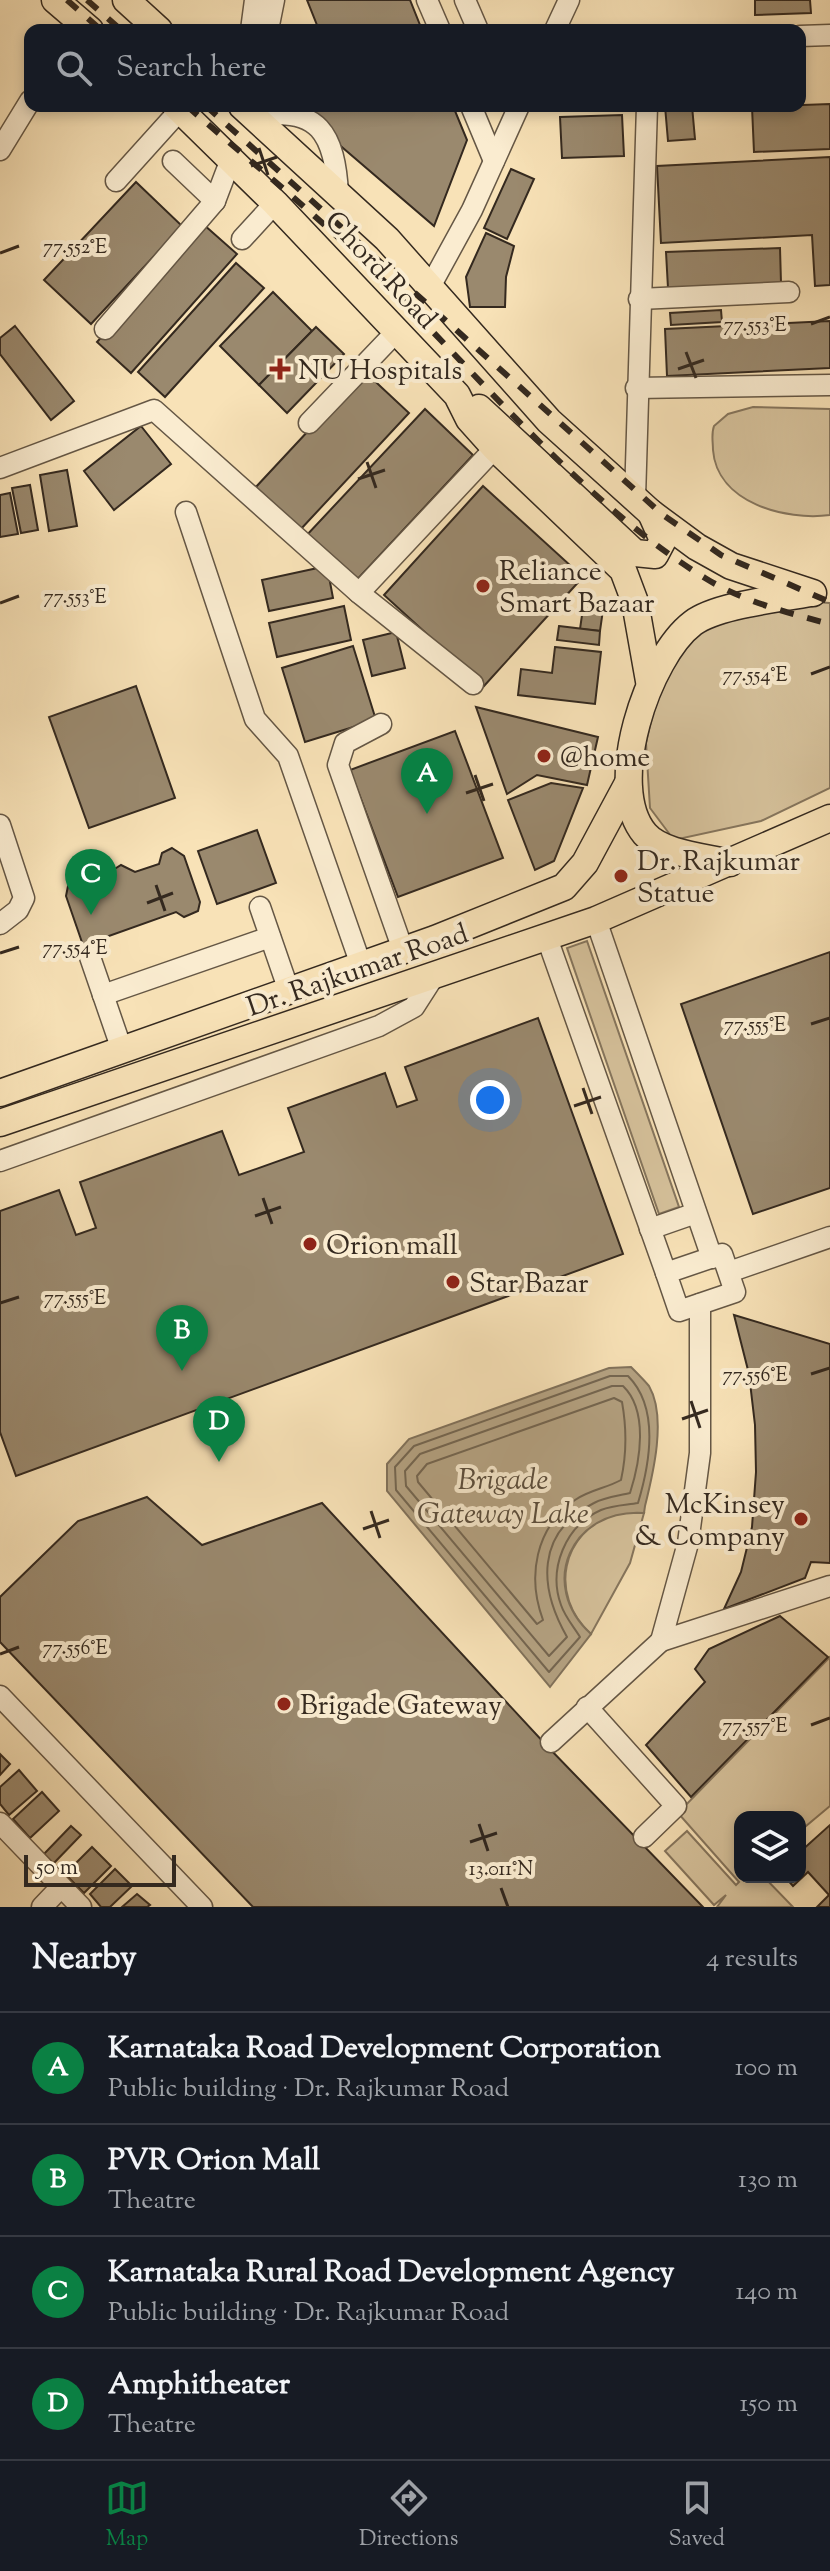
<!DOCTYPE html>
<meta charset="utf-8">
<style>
:root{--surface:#171b24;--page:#20242c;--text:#f1f3f6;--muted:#9ea1a6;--line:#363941;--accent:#0b8043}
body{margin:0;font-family:"Sorts Mill Goudy",serif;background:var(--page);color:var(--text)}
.controls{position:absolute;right:24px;bottom:24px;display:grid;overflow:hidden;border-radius:16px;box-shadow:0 4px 12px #0003}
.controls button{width:72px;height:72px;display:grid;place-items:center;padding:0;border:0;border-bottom:2px solid var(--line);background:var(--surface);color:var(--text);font:40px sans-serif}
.scale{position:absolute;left:24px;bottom:20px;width:152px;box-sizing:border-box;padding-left:8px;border:4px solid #34291f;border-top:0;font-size:22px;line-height:28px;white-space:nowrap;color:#34291f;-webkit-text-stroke:6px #faecd0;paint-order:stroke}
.you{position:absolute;left:490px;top:1100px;width:28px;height:28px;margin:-20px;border:6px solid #fff;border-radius:50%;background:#1a73e8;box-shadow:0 0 0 12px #1a73e833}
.badge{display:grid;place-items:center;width:52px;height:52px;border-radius:50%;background:var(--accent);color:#fff;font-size:26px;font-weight:700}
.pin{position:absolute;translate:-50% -66px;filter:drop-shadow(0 2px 4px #0008)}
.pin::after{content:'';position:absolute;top:42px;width:28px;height:24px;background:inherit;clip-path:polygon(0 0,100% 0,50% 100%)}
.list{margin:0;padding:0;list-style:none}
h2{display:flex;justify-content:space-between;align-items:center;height:104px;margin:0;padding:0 32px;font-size:34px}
h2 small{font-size:26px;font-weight:400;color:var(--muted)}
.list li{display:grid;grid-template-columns:52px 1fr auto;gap:24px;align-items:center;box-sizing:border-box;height:112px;padding:0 32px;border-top:2px solid var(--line)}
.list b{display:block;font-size:30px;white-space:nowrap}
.list p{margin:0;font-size:26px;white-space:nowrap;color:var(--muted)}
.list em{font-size:26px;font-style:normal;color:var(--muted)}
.icon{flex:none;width:44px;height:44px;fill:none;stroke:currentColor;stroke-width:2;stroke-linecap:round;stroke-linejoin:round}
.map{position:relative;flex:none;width:830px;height:1907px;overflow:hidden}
.search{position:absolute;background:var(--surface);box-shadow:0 4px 12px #0003;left:24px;right:24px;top:24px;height:88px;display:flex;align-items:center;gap:20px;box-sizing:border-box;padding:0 28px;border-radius:16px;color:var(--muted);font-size:30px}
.sheet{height:552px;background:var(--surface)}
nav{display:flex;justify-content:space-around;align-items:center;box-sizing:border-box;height:112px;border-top:2px solid var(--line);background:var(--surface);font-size:22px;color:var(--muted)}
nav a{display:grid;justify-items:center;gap:4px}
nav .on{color:var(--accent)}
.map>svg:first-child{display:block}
.green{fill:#d7c39d;stroke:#86765e;stroke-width:2}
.water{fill:#b5a383;stroke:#81725b;stroke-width:2}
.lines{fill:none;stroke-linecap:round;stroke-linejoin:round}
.shore{stroke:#746651;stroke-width:2}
.building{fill:#9a896e;stroke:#34291f;stroke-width:2}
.minor-casing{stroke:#655745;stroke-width:23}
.major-casing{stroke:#34291f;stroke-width:29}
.minor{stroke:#faecd0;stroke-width:20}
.major{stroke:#f8e2b7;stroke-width:26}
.rail{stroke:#34291f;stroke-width:6;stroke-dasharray:14 14;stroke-linecap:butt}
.ticks{fill:none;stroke:#34291f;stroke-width:3}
.poi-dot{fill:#8f2418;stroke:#faecd0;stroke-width:3}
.labels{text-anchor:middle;stroke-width:8;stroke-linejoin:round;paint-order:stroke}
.street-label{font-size:28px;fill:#34291f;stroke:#faecd0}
.poi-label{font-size:28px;fill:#34291f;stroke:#faecd0;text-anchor:start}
.water-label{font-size:30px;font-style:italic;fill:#5b4e3d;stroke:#faecd0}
.ticks-label{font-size:20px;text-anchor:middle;fill:#34291f;stroke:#faecd0;stroke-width:8;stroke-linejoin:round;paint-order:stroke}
</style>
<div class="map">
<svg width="830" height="1907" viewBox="0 0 830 1907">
<rect width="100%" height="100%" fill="#f8e2b7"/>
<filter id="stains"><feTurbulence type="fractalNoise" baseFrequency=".0025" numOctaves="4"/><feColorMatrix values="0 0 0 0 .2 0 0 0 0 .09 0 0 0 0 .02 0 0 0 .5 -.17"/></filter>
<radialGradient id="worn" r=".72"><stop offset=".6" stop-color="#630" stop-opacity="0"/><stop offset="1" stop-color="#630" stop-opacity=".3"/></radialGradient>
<g class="green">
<path d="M753 407 830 409V515C786 521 717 503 713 450 713 442 711 434 714 426L728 414Z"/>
<path d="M815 602 830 603V788L761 821 674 840 650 808 646 743 659 686 693 637 715 624Z"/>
<path d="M587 941 679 1207 659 1214 567 948Z"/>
<path d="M616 1513H644L630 1563 591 1634C548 1595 561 1532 616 1513Z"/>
<path d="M830 1657V1806L800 1831V1817H740V1877H764L793 1907H717L726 1895 714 1905 665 1851 687 1831 736 1885 739 1882 678 1813Z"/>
</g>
<path class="water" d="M631 1367C637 1373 644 1380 649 1386 667 1417 653 1474 645 1506L644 1513C571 1508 537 1585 591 1634L550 1687 387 1491V1464L409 1439 609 1368Z"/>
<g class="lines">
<g class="shore">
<path d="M610 1376H628C660 1408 650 1463 638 1503 626 1505 613 1505 601 1510 565 1526 548 1569 561 1605 565 1617 574 1627 580 1637L549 1672 396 1490 395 1467 414 1446Z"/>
<path d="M612 1386H623C649 1411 640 1462 630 1493 618 1496 605 1497 594 1503 535 1533 539 1588 567 1637L549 1656 406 1486 405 1471 420 1454Z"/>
<path d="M614 1398 622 1402C627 1430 627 1453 621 1480 607 1488 589 1490 575 1500 535 1528 527 1577 543 1620L537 1624 418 1482 417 1476 427 1464Z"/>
</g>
</g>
<g class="building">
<path d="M307 0H410L422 30H319Z"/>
<path d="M755 0H810L811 13 755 15Z"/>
<path d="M830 104V149L754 152 752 107Z"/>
<path d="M294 106H453L467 140 434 226Z"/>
<path d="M665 106H692L695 139 668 141Z"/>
<path d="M622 115 624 156 562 158 560 117Z"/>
<path d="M830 157V285L815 286 812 235 661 243 657 166Z"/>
<path d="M511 169 534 179 507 239 484 228Z"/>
<path d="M136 182 182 226 91 324 44 280Z"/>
<path d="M203 224 237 254 131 373 97 342Z"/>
<path d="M486 233 514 246 506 277 505 307H470L466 277Z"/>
<path d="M780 248 781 283 668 288 666 252Z"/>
<path d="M236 263 264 288 165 397 138 372Z"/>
<path d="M273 292 312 331 259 385 220 346Z"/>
<path d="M721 310 722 322 671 325 670 313Z"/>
<path d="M830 321V368L667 376 665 329Z"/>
<path d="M15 326 74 401 51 420 0 354V338Z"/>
<path d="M316 327 344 354 287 413 259 385Z"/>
<path d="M364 371 409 413 300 530 255 488Z"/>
<path d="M425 409 473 455 354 583 305 537Z"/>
<path d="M141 426 171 464 114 510 84 471Z"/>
<path d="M67 470 77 526 49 531 40 475Z"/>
<path d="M30 485 38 530 21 533 12 488Z"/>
<path d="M483 486 583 577 484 686 384 595Z"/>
<path d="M10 493 18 534 0 537V495Z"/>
<path d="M327 566 333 598 269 611 262 580Z"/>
<path d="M344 606 351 640 277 657 269 623Z"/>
<path d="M583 608 603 610 600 631 580 629Z"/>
<path d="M559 626 600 631 599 645 557 640Z"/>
<path d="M396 632 405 668 372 676 363 640Z"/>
<path d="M353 646 376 720 305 742 282 668Z"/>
<path d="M555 647 601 652 595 704 518 695 521 669 552 673Z"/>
<path d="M136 686 175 798 89 828 49 717Z"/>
<path d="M476 707 598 737 587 785 537 775 507 794Z"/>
<path d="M455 731 503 858 398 897 350 770Z"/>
<path d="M551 783 583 788 554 861 535 870 508 800Z"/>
<path d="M257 830 276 883 217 904 198 851Z"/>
<path d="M172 848 184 856 200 902 198 911 184 917 176 912 106 937 105 946 98 952 84 948 66 896 68 886 76 881 91 886 111 880 113 870 121 865 135 872 159 864 162 853Z"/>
<path d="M830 952V1188L753 1214 681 1004Z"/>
<path d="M538 1018 623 1254 16 1476 0 1432V1211L59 1190 76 1235 96 1228 80 1182 222 1131 239 1175 304 1152 288 1108 385 1073 397 1107 417 1100 405 1067Z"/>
<path d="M734 1315 830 1344V1563L811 1562 805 1578 724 1609 741 1572 752 1527 756 1472 755 1425 749 1374Z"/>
<path d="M147 1497 202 1545 322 1503 547 1746 703 1907H253L0 1642V1597L78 1521Z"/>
<path d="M780 1616 828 1657 691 1797 646 1745 705 1682 695 1669 709 1649Z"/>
<path d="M0 1754 10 1764 0 1775Z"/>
<path d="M19 1770 37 1791 9 1815 0 1804V1787Z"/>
<path d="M42 1792 59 1811 30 1838 13 1819Z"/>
<path d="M830 1825V1907H817L829 1895 808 1872 793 1886 785 1877H800V1852Z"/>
<path d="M71 1826 81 1835 53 1864 43 1855Z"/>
<path d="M92 1847 111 1866 84 1893 65 1874Z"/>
<path d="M115 1869 132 1886 110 1907H101L90 1894Z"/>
<path d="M137 1894 150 1905 147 1907H122Z"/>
</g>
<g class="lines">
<g class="minor-casing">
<g id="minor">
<path d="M427 0 440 30"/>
<path d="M465 0 478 30"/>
<path d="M251 30 255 0"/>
<path d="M268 30 274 0"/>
<path d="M555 30 569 0"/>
<path d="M800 36 830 35"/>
<path d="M471 106 494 161"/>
<path d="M254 117C319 104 335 135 338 194"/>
<path d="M0 150 30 101"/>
<path d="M173 161 215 201"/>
<path d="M116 181 180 110"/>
<path d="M242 239 275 203"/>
<path d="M431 285 472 210 519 106"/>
<path d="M639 299 789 292"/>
<path d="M105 329 215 201 231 159"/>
<path d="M636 388 830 385"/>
<path d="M309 423 396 332"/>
<path d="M0 468 154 410 359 593"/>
<path d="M635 498 647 106"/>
<path d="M186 512 255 719 288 756 361 965"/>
<path d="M473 684 359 593 495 448"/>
<path d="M381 724 345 743 338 765 403 950"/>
<path d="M0 825 24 898 18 910 0 924"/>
<path d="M260 907 289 991"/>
<path d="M596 920 712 1258"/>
<path d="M547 938 666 1273"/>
<path d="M90 957 122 1050"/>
<path d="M103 995 270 937"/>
<path d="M0 1161 379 1026 414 1007 432 979"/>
<path d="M650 1229 696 1213"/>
<path d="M722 1254 735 1292 679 1311 666 1273Z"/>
<path d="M729 1272 830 1237"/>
<path d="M700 1304V1453L688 1543 661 1641 830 1586"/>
<path d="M0 1696 202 1907"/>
<path d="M587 1707 676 1806 644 1837"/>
<path d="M551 1742 661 1641"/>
<path d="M0 1823 81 1907"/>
<path d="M42 1907 61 1887"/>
</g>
</g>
<g class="major-casing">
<g id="major">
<path d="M55 0 90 30"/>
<path d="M126 0 159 30"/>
<path d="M176 106 275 203 457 395 469 419 495 448 623 570 635 602 649 681"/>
<path d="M242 106 387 239 549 421 651 513 697 547 731 566 813 593"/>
<path d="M479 408 635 553 655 555 663 540 651 513"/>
<path d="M730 863C706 857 662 854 645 834 604 786 648 657 693 623 717 605 779 599 810 593"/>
<path d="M0 1093 435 939 564 887 585 863 628 783"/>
<path d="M0 1123 596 920 830 818"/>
</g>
</g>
<use href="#minor" class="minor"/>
<use href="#major" class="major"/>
<g class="rail">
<path d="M67 0 101 30"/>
<path d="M87 0 121 30"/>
<path d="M187 106C249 160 314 213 373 270 475 372 583 503 705 578 742 601 788 613 830 624"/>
<path d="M206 106 663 515 721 555 830 602"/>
</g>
</g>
<path class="ticks" d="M259 148 268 175M251 166 277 157M0 253 19 246M811 324 830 317M686 352 696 378M678 369 704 360M367 462 376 488M358 479 385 470M0 603 19 596M811 674 830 667M475 775 484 801M466 793 493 784M156 885 165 911M147 903 173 893M0 953 19 947M811 1024 830 1018M583 1088 592 1114M574 1106 601 1097M263 1198 272 1224M255 1216 281 1207M0 1303 19 1297M811 1374 830 1368M691 1401 700 1428M682 1419 708 1410M371 1511 380 1538M363 1529 389 1520M0 1654 19 1647M811 1725 830 1718M479 1824 488 1851M470 1842 497 1833M501 1888 508 1907"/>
<g class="poi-dot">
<path d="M276 357h8v8h8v8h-8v8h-8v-8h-8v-8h8z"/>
<circle cx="483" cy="586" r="8"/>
<circle cx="544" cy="756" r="8"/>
<circle cx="621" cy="876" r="8"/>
<circle cx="310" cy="1244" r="8"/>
<circle cx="453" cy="1282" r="8"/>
<circle cx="801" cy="1519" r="8"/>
<circle cx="284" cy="1704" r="8"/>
</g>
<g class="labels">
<g class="street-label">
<text transform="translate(382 269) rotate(47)" y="10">Chord Road</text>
<text transform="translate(357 969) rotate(-19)" y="10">Dr. Rajkumar Road</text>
</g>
<g class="poi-label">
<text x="298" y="379">NU Hospitals</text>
<text x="499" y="580">Reliance<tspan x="499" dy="32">Smart Bazaar</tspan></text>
<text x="560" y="766">@home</text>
<text x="637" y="870">Dr. Rajkumar<tspan x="637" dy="32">Statue</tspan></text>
<text x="326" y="1254">Orion mall</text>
<text x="469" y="1292">Star Bazar</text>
<text x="785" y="1513" text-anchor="end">McKinsey<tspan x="785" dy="32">&amp; Company</tspan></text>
<text x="300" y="1714">Brigade Gateway</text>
</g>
<g class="water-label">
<text x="503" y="1489">Brigade<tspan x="503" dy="34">Gateway Lake</tspan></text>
</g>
</g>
<g class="ticks-label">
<text x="75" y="253">77.552°E</text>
<text x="755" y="331">77.553°E</text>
<text x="75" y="603">77.553°E</text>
<text x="755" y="681">77.554°E</text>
<text x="75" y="954">77.554°E</text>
<text x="755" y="1031">77.555°E</text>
<text x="75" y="1304">77.555°E</text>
<text x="755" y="1381">77.556°E</text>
<text x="75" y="1654">77.556°E</text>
<text x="755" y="1732">77.557°E</text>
<text x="501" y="1875">13.011°N</text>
</g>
<rect width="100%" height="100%" filter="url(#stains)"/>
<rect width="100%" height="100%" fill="url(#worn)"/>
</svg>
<div class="controls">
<button><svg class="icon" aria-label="layers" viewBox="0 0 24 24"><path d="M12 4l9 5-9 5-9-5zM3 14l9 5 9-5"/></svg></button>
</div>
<div class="scale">50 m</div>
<div class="you"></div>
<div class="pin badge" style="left:427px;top:814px">A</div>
<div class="pin badge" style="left:182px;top:1371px">B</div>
<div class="pin badge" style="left:91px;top:915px">C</div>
<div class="pin badge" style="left:219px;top:1462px">D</div>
<div class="search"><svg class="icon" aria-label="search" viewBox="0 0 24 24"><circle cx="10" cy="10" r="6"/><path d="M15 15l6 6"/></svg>Search here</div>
</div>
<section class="sheet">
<h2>Nearby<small>4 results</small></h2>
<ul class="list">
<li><span class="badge">A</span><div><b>Karnataka Road Development Corporation</b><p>Public building · Dr. Rajkumar Road</p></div><em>100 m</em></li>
<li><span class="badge">B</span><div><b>PVR Orion Mall</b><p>Theatre</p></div><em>130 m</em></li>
<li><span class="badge">C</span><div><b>Karnataka Rural Road Development Agency</b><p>Public building · Dr. Rajkumar Road</p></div><em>140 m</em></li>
<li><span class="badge">D</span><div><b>Amphitheater</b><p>Theatre</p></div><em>150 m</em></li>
</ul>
</section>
<nav>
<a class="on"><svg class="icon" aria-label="map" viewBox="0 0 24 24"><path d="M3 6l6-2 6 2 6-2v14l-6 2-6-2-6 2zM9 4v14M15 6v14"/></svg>Map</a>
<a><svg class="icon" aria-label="directions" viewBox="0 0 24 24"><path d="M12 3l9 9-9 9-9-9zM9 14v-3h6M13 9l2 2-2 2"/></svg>Directions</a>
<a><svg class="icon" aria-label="saved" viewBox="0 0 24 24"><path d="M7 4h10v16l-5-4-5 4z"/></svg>Saved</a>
</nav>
